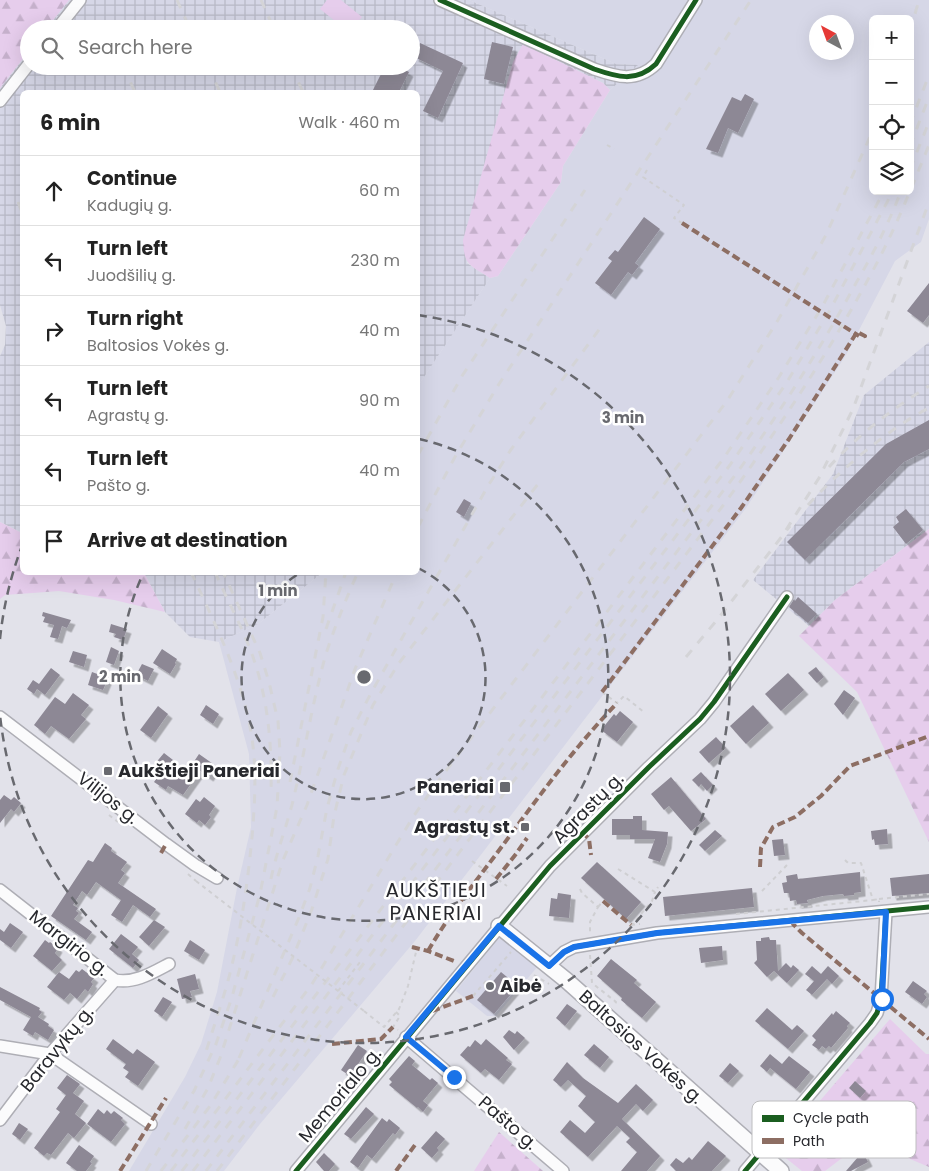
<!DOCTYPE html>
<meta charset="utf-8">
<style>
:root{--surface:#fff;--page:#f2f2f2;--text:#222;--muted:#767676;--line:#e0e0e0}
body{margin:0;font-family:Poppins,sans-serif;background:var(--page);color:var(--text)}
.controls{position:absolute;right:15px;top:15px;display:grid;overflow:hidden;border-radius:8px;box-shadow:0 5px 20px #0002}
.controls button{width:45px;height:45px;display:grid;place-items:center;padding:0;border:0;border-bottom:1px solid var(--line);background:var(--surface);color:var(--text);font:25px sans-serif}
.compass{position:absolute;left:809px;top:15px;width:45px;height:45px;border-radius:50%;background:var(--surface);box-shadow:0 5px 20px #0002;rotate:319deg}
.stop{position:absolute;width:15px;height:15px;margin:-11px;border:4px solid #1a73e8;border-radius:50%;background:#fff}
.stop.end{background:#1a73e8;border-color:#fff;box-shadow:0 1px 5px #0008}
.list{margin:0;padding:0;list-style:none}
h2{display:flex;justify-content:space-between;align-items:center;height:65px;margin:0;padding:0 20px;font-size:21px}
h2 small{font-size:16px;font-weight:400;color:var(--muted)}
.list li{display:grid;grid-template-columns:32px 1fr auto;gap:15px;align-items:center;box-sizing:border-box;height:70px;padding:0 20px;border-top:1px solid var(--line)}
.list b{display:block;font-size:19px;white-space:nowrap}
.list p{margin:0;font-size:16px;white-space:nowrap;color:var(--muted)}
.list em{font-size:16px;font-style:normal;color:var(--muted)}
.icon{flex:none;width:28px;height:28px;fill:none;stroke:currentColor;stroke-width:2;stroke-linecap:round;stroke-linejoin:round}
.map{position:relative;flex:none;width:929px;height:1171px;overflow:hidden}
.search{position:absolute;background:var(--surface);box-shadow:0 5px 20px #0002;left:20px;top:20px;width:400px;height:55px;display:flex;align-items:center;gap:12px;box-sizing:border-box;padding:0 18px;border-radius:28px;color:var(--muted);font-size:19px}
.panel{position:absolute;background:var(--surface);box-shadow:0 5px 20px #0002;left:20px;top:90px;width:400px;height:485px;border-radius:8px}
.map>svg:first-child{display:block}
.built{fill:#d6d7e7;fill-rule:evenodd}
.industrial{fill:url(#industrial-grid)}
.grass{fill:#e6cdec}
.forest{fill:url(#forest-firs)}
.building{fill:#8d8895;filter:url(#shadow)}
.lines{fill:none;stroke-linecap:round;stroke-linejoin:round}
.street-casing{stroke:#aeaeb5;stroke-width:14}
.secondary-casing{stroke:#aeaeb5;stroke-width:18}
.path{stroke:#cfcfd2;stroke-width:2;stroke-dasharray:4 4;stroke-linecap:butt}
.street{stroke:#fbfbfc;stroke-width:11}
.secondary{stroke:#fbfbfc;stroke-width:15}
.rail{stroke:#d4d4d7;stroke-width:3;stroke-dasharray:9 9;stroke-linecap:butt}
.path-bridge{stroke:#cfcfd2;stroke-width:2;stroke-dasharray:4 4;stroke-linecap:butt}
.quiet{stroke:#8d6e63;stroke-width:4;stroke-dasharray:8 4;stroke-linecap:butt}
.cycleway-casing{stroke:#fff;stroke-width:8}
.cycleway{stroke:#1b5e20;stroke-width:5}
.route{stroke:#1a73e8;stroke-width:6}
.ring{fill:none;stroke:#68696f;stroke-width:2.5;stroke-dasharray:9 6}
.poi-dot{fill:#68696f;stroke:#fff;stroke-width:2}
.labels{text-anchor:middle;stroke-width:5;stroke-linejoin:round;paint-order:stroke}
.poi-label{font-size:18px;font-weight:bold;fill:#27282d;stroke:#fff;text-anchor:start}
.street-label{font-size:18px;fill:#27282d;stroke:#fff}
.quarter-label{font-size:20px;letter-spacing:1px;fill:#27282d;stroke:#fff}
.key{fill:#fff;stroke:#bebec0;stroke-width:1}
.key-label{font-size:14px;fill:#27282d}
.centre{fill:#68696f;stroke:#fff;stroke-width:2.5}
.ring-label{font-size:15px;text-anchor:middle;font-weight:bold;fill:#68696f;stroke:#fff;stroke-width:5;stroke-linejoin:round;paint-order:stroke}
</style>
<div class="map">
<svg width="929" height="1171" viewBox="0 0 929 1171">
<defs>
<pattern id="industrial-grid" width="8" height="8" patternUnits="userSpaceOnUse" patternTransform="scale(1.25)"><rect width="8" height="8" fill="#d6d7e7"/><path d="M0 4h8M4 0v8" fill="none" stroke="#b8b9c6"/></pattern>
<pattern id="forest-firs" width="22" height="20" patternUnits="userSpaceOnUse" patternTransform="scale(1.25)"><rect width="22" height="20" fill="#e6cdec"/><path d="M5 1l3.5 6h-7zM16 11l3.5 6h-7z" fill="#c5b0cb"/></pattern>
<filter id="shadow"><feDropShadow dx="4.5" dy="4.5" stdDeviation="0" flood-color="#0004"/></filter>
</defs>
<rect width="100%" height="100%" fill="#e2e2ea"/>
<g class="built">
<path d="M469 0H929V219L921 242 895 261 846 355 746 508 415 941 260 1124 224 1171H129L185 1077 201 1044 217 992 237 888 251 827 249 754 219 642 258 624 322 573 418 572V386L490 278 498 276 561 182 563 166 610 90 637 65 616 64ZM873 19H910V191H873ZM816 22H846V52H816Z"/>
<path d="M502 934 538 966 496 1016H487L456 991Z"/>
</g>
<g class="industrial">
<path d="M69 0H469L616 64 638 65 610 90 603 83 524 45 467 263 490 278 418 386V92H22V533L0 522V356L5 345 6 326 0 305V88L29 51V66H411V29H46Z"/>
<path d="M929 342V529L835 600 809 626 753 580 833 474 864 395Z"/>
<path d="M144 573H322L258 624 219 642 190 637 165 612Z"/>
</g>
<path class="grass" d="M327 0H341L362 17 351 29H345L320 9Z"/>
<g class="forest">
<path d="M0 0H69L46 29H29V51L0 88Z"/>
<path d="M523 44 603 83 610 90 563 166 561 182 498 276 490 278C470 265 464 266 463 240L513 62Z"/>
<path d="M0 522 22 533V572L144 573 165 612 114 600 59 591 5 595 0 599Z"/>
<path d="M929 529V842L857 692 799 636 835 600Z"/>
<path d="M890 1019 926 1054H929V1167L903 1156 882 1139 875 1137 867 1139 825 1171H802L777 1151Z"/>
<path d="M499 1132 543 1171H474Z"/>
</g>
<g class="building">
<path d="M492 42 513 47 504 84 484 79Z"/>
<path d="M420 43 463 63 438 118 423 111 443 71 414 57Z"/>
<path d="M385 66H397L409 72 399 92H372Z"/>
<path d="M745 94 754 99 738 133 728 128 718 153 706 149 732 97 741 101Z"/>
<path d="M644 217 660 229 635 263 639 266 632 275 628 272 611 295 595 283 612 261 608 258 615 250 618 252Z"/>
<path d="M929 283V315L923 323 907 311Z"/>
<path d="M929 420V449L904 462 805 560 787 542 886 444Z"/>
<path d="M464 499 471 503 464 517 456 512Z"/>
<path d="M906 509 923 530 906 544 893 527 899 522 896 517Z"/>
<path d="M798 597 817 614 808 623 789 607 794 599 795 601Z"/>
<path d="M43 612 71 620 67 628 62 626 58 639 50 637 54 625 43 622 45 617 42 616Z"/>
<path d="M111 624 127 629 123 640 114 637 116 634 109 632Z"/>
<path d="M111 647 119 651 114 665 106 662Z"/>
<path d="M162 649 177 659 175 663 176 664 170 674 153 663Z"/>
<path d="M73 651 87 655 84 667 69 662Z"/>
<path d="M142 664 154 669 148 681 136 675Z"/>
<path d="M816 667 824 677 817 683 808 673Z"/>
<path d="M51 668 60 675 45 695 37 689 34 694 27 689 33 680 39 684Z"/>
<path d="M92 672 108 678 103 690 88 685Z"/>
<path d="M788 673 804 690 781 711 765 694Z"/>
<path d="M844 690 855 698 843 715 834 704Z"/>
<path d="M73 693 89 705 81 715 86 719 69 739 51 726 45 734 34 725 55 697 65 704Z"/>
<path d="M206 705 219 714 213 724 200 715Z"/>
<path d="M753 705 769 723 746 744 730 726Z"/>
<path d="M158 706 168 714 151 738 140 730Z"/>
<path d="M620 711 633 722 617 742 601 730 614 714 616 716Z"/>
<path d="M716 737 726 748 709 763 699 752Z"/>
<path d="M164 753 173 760 171 762 187 772 199 754 216 766 209 777 200 771 183 795 168 786 166 790 154 782 162 771 154 765Z"/>
<path d="M701 772 713 785 707 791 701 784 699 787 692 780Z"/>
<path d="M671 777 706 819 691 831 669 806 664 810 651 794Z"/>
<path d="M4 795 11 800 14 797 21 803 14 812 11 809 0 823V800Z"/>
<path d="M204 797 215 806 209 815 211 817 205 825 199 820 197 823 185 814 196 799 200 802Z"/>
<path d="M633 816H642V830L668 832 667 844 660 862 648 858 655 839H630V835H612V819H633Z"/>
<path d="M887 829 888 844 875 845 874 839 872 840 871 831Z"/>
<path d="M715 830 722 836 705 851 699 845Z"/>
<path d="M783 839 785 855 774 856 772 840Z"/>
<path d="M105 843 112 848 111 851 127 862 121 870 125 873 118 883 156 909 150 917 133 905 122 922 111 915 121 900 96 882 87 895 82 891 73 905 78 908 76 911 79 913 74 919 92 932 86 940 51 916 88 860 93 862Z"/>
<path d="M597 862 641 902 626 919 581 878Z"/>
<path d="M860 872 861 892 854 893V895L844 896 843 894 823 896 807 900 808 903 797 904 796 900 790 901 789 893H784L782 883 787 882 786 876 797 874 798 879Z"/>
<path d="M929 874V893L892 896 890 878Z"/>
<path d="M752 888 754 907 665 916 663 897Z"/>
<path d="M558 893 571 895 569 918 549 916 551 898 557 899Z"/>
<path d="M154 920 165 927 149 946 139 937Z"/>
<path d="M10 923 23 932 11 948 0 940V929L4 932Z"/>
<path d="M121 934 138 947 132 954 139 960 133 968 109 949Z"/>
<path d="M769 937 770 940H776L778 971 786 963 791 968 793 965 799 970 787 983 774 971 767 977 754 963 757 960 756 941H761V938Z"/>
<path d="M45 940 49 943 50 942 58 948 55 953 62 960 52 971 33 956Z"/>
<path d="M190 940 205 950 199 960 184 951Z"/>
<path d="M722 946 723 960 701 963 699 948Z"/>
<path d="M611 959 637 980 634 983 656 1002 642 1018 621 1000 622 998 597 976Z"/>
<path d="M812 966 821 974 828 966 839 976 832 984 827 979 812 995 806 990 814 981 805 974Z"/>
<path d="M82 969 94 978 91 982 93 984 88 992 85 989 77 999 70 993 64 1000 47 987 59 972 69 979 76 970 79 972Z"/>
<path d="M501 972 518 986 494 1014 477 1000Z"/>
<path d="M195 974 199 989 190 991 192 997 182 999 177 979Z"/>
<path d="M913 981 927 991 924 994 927 997 922 1004 905 992Z"/>
<path d="M0 987 40 1008 39 1010 42 1012 38 1017 49 1024 48 1026 54 1030 48 1040 35 1032 33 1036 23 1030 31 1017 0 1000Z"/>
<path d="M163 997 172 1002 162 1017 154 1011Z"/>
<path d="M567 1004 577 1011 565 1026 556 1018Z"/>
<path d="M767 1008 792 1030 797 1025 804 1031 788 1049 755 1021Z"/>
<path d="M836 1011 850 1023 847 1026 848 1028 831 1048 829 1046 826 1049 822 1046 819 1050 812 1045 816 1040 812 1036 832 1013 833 1015Z"/>
<path d="M509 1030 515 1034 517 1031 525 1038 514 1050 503 1037Z"/>
<path d="M113 1039 133 1054 137 1049 155 1062 138 1086 125 1077 129 1072 123 1068 126 1064 106 1049Z"/>
<path d="M486 1039 508 1058 506 1060 512 1064 499 1080 485 1069 481 1073 460 1055 468 1046 470 1047 475 1040 481 1045Z"/>
<path d="M594 1044 609 1057 600 1068 584 1055Z"/>
<path d="M358 1045 367 1051 350 1076 341 1070Z"/>
<path d="M770 1054 782 1064 789 1056 810 1072 796 1089 770 1068 767 1072 760 1066Z"/>
<path d="M409 1056 415 1061 412 1065 430 1080 432 1078 438 1083 423 1101 428 1105 423 1112 418 1107 417 1108 389 1085 392 1082 389 1079Z"/>
<path d="M567 1062 583 1078 618 1103 636 1084 653 1100 643 1111 636 1104 622 1119 660 1156 647 1171H621L637 1152 626 1142 630 1138 617 1126 588 1157 560 1132 570 1120 585 1133 595 1122 578 1106 586 1096 568 1080 561 1087 553 1080Z"/>
<path d="M730 1063 739 1071 728 1083 719 1076Z"/>
<path d="M67 1075 80 1084 73 1093 84 1101 75 1114 86 1123 74 1138 68 1133 51 1155 47 1153 44 1156 34 1148 60 1112 56 1109 66 1095 57 1088Z"/>
<path d="M855 1081 866 1091 860 1098 849 1088Z"/>
<path d="M366 1107 374 1114 351 1139 344 1134Z"/>
<path d="M98 1109 104 1114 107 1110 111 1114 114 1111 123 1118 121 1120 125 1124 111 1142 87 1124Z"/>
<path d="M382 1118 387 1122 389 1119 400 1128 395 1135 393 1133 372 1159 367 1155 358 1168 350 1162Z"/>
<path d="M19 1123 28 1129 20 1140 12 1134Z"/>
<path d="M436 1131 445 1139 437 1148 439 1150 432 1158 421 1148Z"/>
<path d="M708 1141 726 1156 712 1171H676L670 1165 676 1158 683 1163 689 1157 692 1160Z"/>
<path d="M79 1145 94 1156 90 1162 92 1163 86 1171H77L66 1163Z"/>
<path d="M324 1153 335 1164 329 1171H324L316 1162Z"/>
<path d="M864 1154 868 1162 851 1171H846L858 1157Z"/>
</g>
<g class="lines">
<g class="street-casing">
<g id="street">
<path d="M440 0 594 69C617 77 636 83 656 64L696 0"/>
<path d="M57 29 80 0"/>
<path d="M0 101 29 64"/>
<path d="M0 717 166 844 195 865 217 878"/>
<path d="M0 890 115 980C134 984 152 973 169 964"/>
<path d="M549 966 564 952 574 947 657 933 929 907"/>
<path d="M406 1037 563 1171"/>
<path d="M0 1046 50 1054 151 1124"/>
<path d="M0 1120 50 1054 115 980"/>
<path d="M296 1171 550 866 649 767 700 719 714 702 787 597"/>
<path d="M745 1171 870 1023 877 1013 881 999 886 912"/>
</g>
</g>
<g class="secondary-casing">
<path id="secondary" d="M499 926 566 980 781 1171"/>
</g>
<g class="path">
<path d="M607 145 614 149"/>
<path d="M647 170 643 177 684 205 674 218 682 223"/>
<path d="M602 692 617 703 624 696 645 713"/>
<path d="M109 815 118 822"/>
<path d="M845 860 848 863H861L873 900 879 899V902"/>
<path d="M472 861 507 886"/>
<path d="M618 869 655 892 658 887"/>
<path d="M188 874 196 881"/>
<path d="M580 889 582 893 598 907 590 922V933"/>
<path d="M762 891 787 865"/>
<path d="M879 899 929 894"/>
<path d="M598 907 603 901"/>
<path d="M736 914 873 900"/>
<path d="M631 925 640 924"/>
<path d="M631 926 652 901 655 892"/>
<path d="M590 955 592 983 616 1002 614 1006"/>
<path d="M534 975 549 984"/>
<path d="M338 991 360 962"/>
<path d="M473 996 511 952"/>
<path d="M364 1011 384 1027 399 1009 408 986 416 952 412 947 411 942"/>
<path d="M396 1012 400 1016 393 1027 398 1030"/>
</g>
<use href="#street" class="street"/>
<use href="#secondary" class="secondary"/>
<g class="rail">
<path d="M177 0 190 29"/>
<path d="M261 0 274 29"/>
<path d="M910 31 919 0"/>
<path d="M123 66 135 92"/>
<path d="M208 66 220 92"/>
<path d="M291 66 303 92"/>
<path d="M910 124 929 75"/>
<path d="M910 146 929 97"/>
<path d="M910 169 929 122"/>
<path d="M18 202 22 212"/>
<path d="M418 455 462 376 585 190"/>
<path d="M829 467C858 435 892 409 929 386"/>
<path d="M808 505C838 472 889 428 929 408"/>
<path d="M418 527 456 455 499 384 751 0"/>
<path d="M786 530 819 478 853 409 929 202"/>
<path d="M191 572C215 624 241 675 251 732 257 767 255 802 252 837 248 880 242 923 232 965 225 995 214 1025 205 1055"/>
<path d="M215 572C228 602 245 632 255 663 269 706 272 749 271 794"/>
<path d="M326 629 346 572"/>
<path d="M686 657 717 620 790 526"/>
<path d="M290 782 323 617 326 572"/>
<path d="M271 879C277 849 289 821 295 792 306 746 313 699 326 654 335 626 346 599 358 572"/>
<path d="M273 997 293 957 312 909 328 859 334 816 344 775 373 705 399 663 538 484"/>
<path d="M239 1058 300 915 310 888 318 856 327 808 338 769 351 732 371 693 488 486 510 451 601 327"/>
<path d="M185 1129 208 1088 220 1058 283 860 307 805 355 669 397 572"/>
<path d="M146 1171 194 1091 216 1044 232 997 260 894 277 807 280 752 278 721 269 682 260 653 223 572"/>
<path d="M161 1171 210 1106 242 1054"/>
<path d="M171 1171 312 984 413 817 436 784 727 401 778 320 826 235 873 130"/>
<path d="M182 1171 723 459 779 377 822 307 884 191"/>
<path d="M193 1171 730 465 787 382 830 310 893 191"/>
<path d="M206 1171 739 470C781 410 821 348 856 283 873 254 889 223 901 191"/>
<path d="M217 1171 725 503C781 425 834 345 879 259 898 222 913 184 929 145"/>
</g>
<path class="path-bridge" d="M196 881 364 1011"/>
<g class="quiet">
<path d="M682 223 859 336"/>
<path d="M602 692 741 508 789 439 857 332 865 336 861 337"/>
<path d="M582 832 589 839 591 855"/>
<path d="M161 853 166 844"/>
<path d="M760 867 761 848 773 827 795 817 821 796 850 766 929 736"/>
<path d="M496 879 516 854 527 838"/>
<path d="M603 901 631 925"/>
<path d="M792 920 793 924 802 933 929 1039"/>
<path d="M412 947 428 951 454 961"/>
<path d="M428 951C450 913 477 880 503 845 539 796 575 747 617 703"/>
<path d="M432 1011 473 996"/>
<path d="M332 1044 381 1039 393 1027"/>
<path d="M120 1171 166 1098"/>
<path d="M396 1171 415 1145"/>
</g>
<g class="cycleway-casing">
<g id="cycleway">
<path d="M440 0 594 69C617 77 636 83 656 64L696 0"/>
<path d="M549 966 564 952 574 947 657 933 929 907"/>
<path d="M296 1171 550 866 649 767 700 719 714 702 787 597"/>
<path d="M745 1171 870 1023 877 1013 881 999 886 912"/>
</g>
</g>
<use href="#cycleway" class="cycleway"/>
</g>
<g class="lines">
<path class="route" d="M454 1077 406 1037 499 926 549 966 564 952 574 947 657 933 886 912 882 999"/>
</g>
<g class="ring">
<path d="M418 568A122 122 0 1 1 300 573"/>
<path d="M419 439A244 244 0 1 1 143 574"/>
<path d="M0 639A366 366 0 0 1 22 546M418 315A366 366 0 1 1 0 715"/>
</g>
<g class="poi-dot">
<rect x="103" y="766" width="10" height="10" rx="2.5"/>
<rect x="499" y="781" width="12" height="12" rx="2.5"/>
<rect x="520" y="822" width="10" height="10" rx="2.5"/>
<circle cx="490" cy="986" r="5"/>
</g>
<g class="labels">
<g class="poi-label">
<text x="118" y="777">Aukštieji Paneriai</text>
<text x="494" y="793" text-anchor="end">Paneriai</text>
<text x="515" y="833" text-anchor="end">Agrastų st.</text>
<text x="500" y="992">Aibė</text>
</g>
<g class="street-label">
<text transform="translate(108 798) rotate(38)" y="6">Vilijos g.</text>
<text transform="translate(588 808) rotate(-45)" y="6">Agrastų g.</text>
<text transform="translate(69 943) rotate(38)" y="6">Margirio g.</text>
<text transform="translate(641 1047) rotate(42)" y="6">Baltosios Vokės g.</text>
<text transform="translate(57 1049) rotate(-51)" y="6">Baravykų g.</text>
<text transform="translate(340 1095) rotate(-50)" y="6">Memorialo g.</text>
<text transform="translate(508 1123) rotate(41)" y="6">Pašto g.</text>
</g>
<g class="quarter-label">
<text x="436" y="897">AUKŠTIEJI<tspan x="436" dy="23">PANERIAI</tspan></text>
</g>
</g>
<rect x="752" y="1101" width="164" height="57" rx="8" class="key"/>
<rect x="762" y="1115" width="22" height="7" fill="#1b5e20"/>
<rect x="762" y="1138" width="22" height="6" fill="#8d6e63"/>
<g class="key-label">
<text x="793" y="1123">Cycle path</text>
<text x="793" y="1146">Path</text>
</g>
<circle cx="364" cy="677" r="8" class="centre"/>
<g class="ring-label">
<text x="623" y="423">3 min</text>
<text x="278" y="596">1 min</text>
<text x="120" y="682">2 min</text>
</g>
</svg>
<div class="controls">
<button>+</button>
<button>−</button>
<button><svg class="icon" aria-label="locate" viewBox="0 0 24 24"><circle cx="12" cy="12" r="6"/><path d="M12 2v4M12 18v4M2 12h4M18 12h4"/></svg></button>
<button><svg class="icon" aria-label="layers" viewBox="0 0 24 24"><path d="M12 4l9 5-9 5-9-5zM3 14l9 5 9-5"/></svg></button>
</div>
<svg class="compass" viewBox="-18 -18 36 36"><path d="M0-13l5 13h-10z" fill="#e53935"/><path d="M0 13l5-13h-10z" fill="#767676"/></svg>
<div class="stop" style="left:882px;top:999px"></div>
<div class="stop end" style="left:454px;top:1077px"></div>
<div class="search"><svg class="icon" aria-label="search" viewBox="0 0 24 24"><circle cx="10" cy="10" r="6"/><path d="M15 15l6 6"/></svg>Search here</div>
<section class="panel">
<h2>6 min<small>Walk · 460 m</small></h2>
<ul class="list">
<li><svg class="icon" aria-label="ahead" viewBox="0 0 24 24"><path d="M12 20V5M6 11l6-6 6 6"/></svg><div><b>Continue</b><p>Kadugių g.</p></div><em>60 m</em></li>
<li><svg class="icon" aria-label="left" viewBox="0 0 24 24"><path d="M17 20v-9H6M10 6l-5 5 5 5"/></svg><div><b>Turn left</b><p>Juodšilių g.</p></div><em>230 m</em></li>
<li><svg class="icon" aria-label="right" viewBox="0 0 24 24"><path d="M7 20v-9h11M14 6l5 5-5 5"/></svg><div><b>Turn right</b><p>Baltosios Vokės g.</p></div><em>40 m</em></li>
<li><svg class="icon" aria-label="left" viewBox="0 0 24 24"><path d="M17 20v-9H6M10 6l-5 5 5 5"/></svg><div><b>Turn left</b><p>Agrastų g.</p></div><em>90 m</em></li>
<li><svg class="icon" aria-label="left" viewBox="0 0 24 24"><path d="M17 20v-9H6M10 6l-5 5 5 5"/></svg><div><b>Turn left</b><p>Pašto g.</p></div><em>40 m</em></li>
<li><svg class="icon" aria-label="arrive" viewBox="0 0 24 24"><path d="M6 21V4h12l-3 4 3 4H6"/></svg><div><b>Arrive at destination</b></div></li>
</ul>
</section>
</div>
